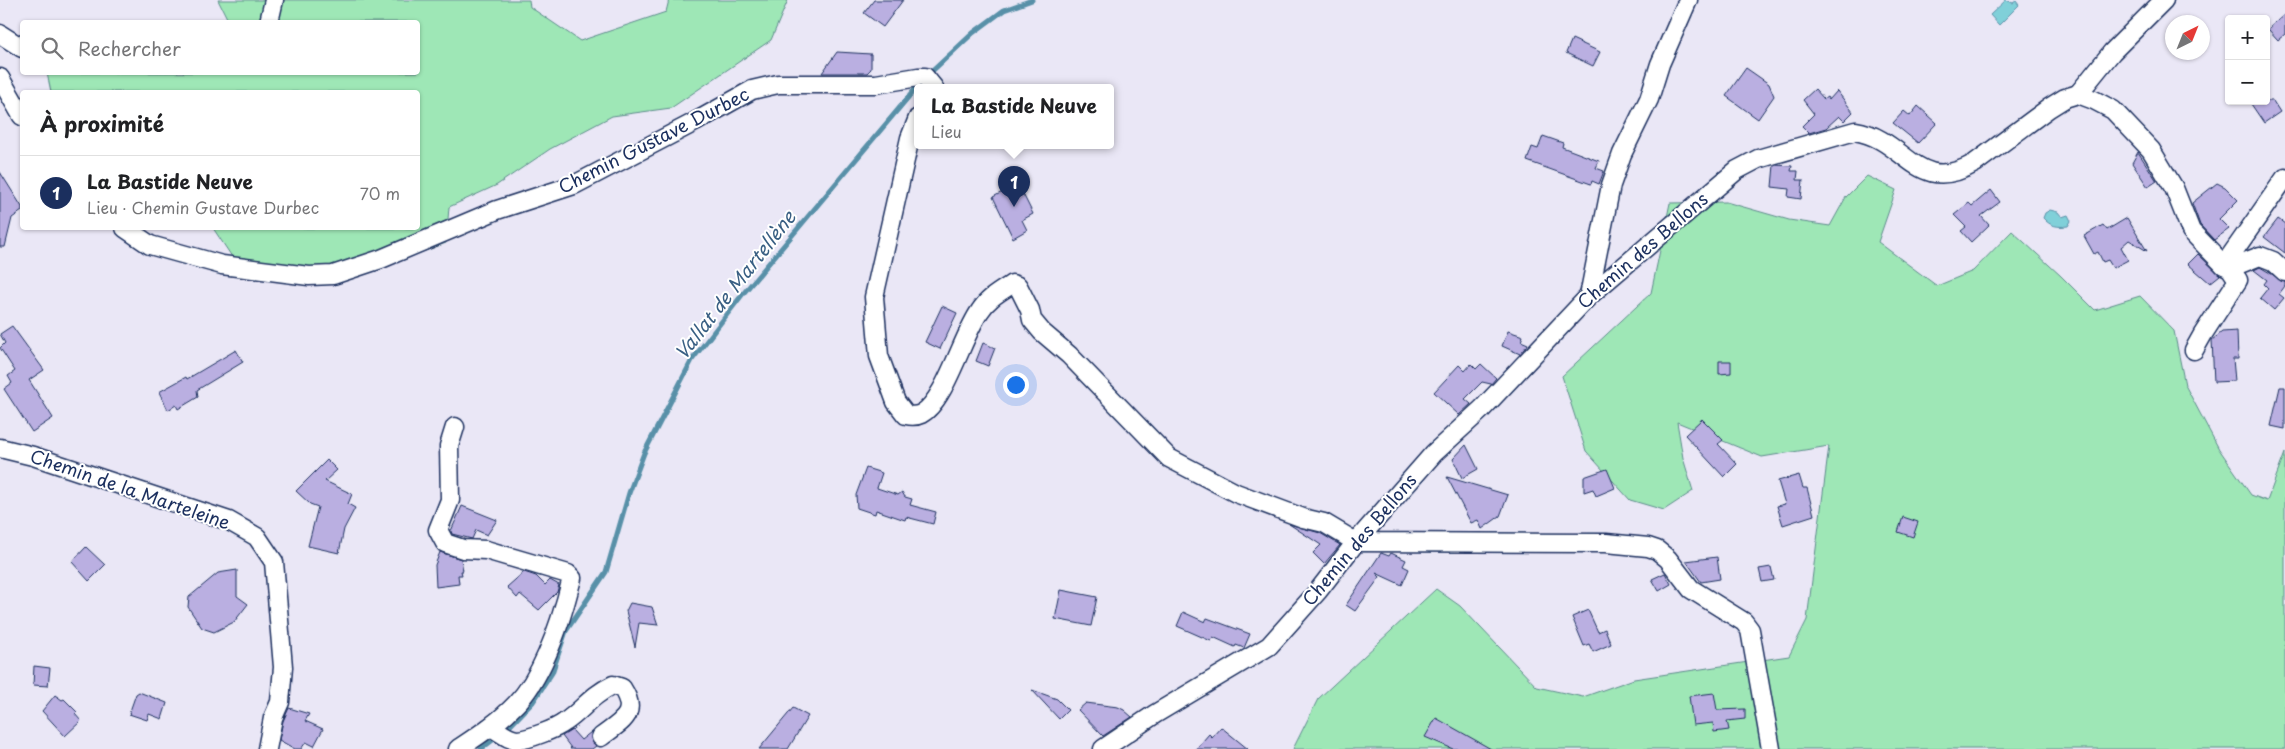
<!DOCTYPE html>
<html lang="fr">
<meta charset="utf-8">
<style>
:root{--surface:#fff;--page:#f2f2f2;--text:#202124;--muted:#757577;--line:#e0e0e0;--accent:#1b2f5e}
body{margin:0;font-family:"Playpen Sans",sans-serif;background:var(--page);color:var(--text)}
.controls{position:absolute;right:15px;top:15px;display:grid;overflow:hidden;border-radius:5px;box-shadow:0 1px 4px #0004}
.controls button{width:45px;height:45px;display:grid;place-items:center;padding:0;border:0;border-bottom:1px solid var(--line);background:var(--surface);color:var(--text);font:25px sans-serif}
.compass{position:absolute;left:2165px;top:15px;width:45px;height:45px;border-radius:50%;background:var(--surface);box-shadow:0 1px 4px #0004;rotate:43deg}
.you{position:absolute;left:1015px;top:384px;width:18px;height:18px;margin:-12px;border:4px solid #fff;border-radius:50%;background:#1a73e8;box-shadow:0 0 0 8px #1a73e833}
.badge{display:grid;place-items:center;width:32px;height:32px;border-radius:50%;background:var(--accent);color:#fff;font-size:16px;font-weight:700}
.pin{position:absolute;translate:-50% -41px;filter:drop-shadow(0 1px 2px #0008)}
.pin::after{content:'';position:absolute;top:26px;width:18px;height:15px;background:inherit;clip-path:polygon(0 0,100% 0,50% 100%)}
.popup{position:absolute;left:914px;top:84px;width:200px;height:65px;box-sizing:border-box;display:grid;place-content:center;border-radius:5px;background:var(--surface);filter:drop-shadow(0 1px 4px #0005);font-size:16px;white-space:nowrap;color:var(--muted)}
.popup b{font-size:19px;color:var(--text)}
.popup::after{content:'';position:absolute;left:50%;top:100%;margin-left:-10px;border:10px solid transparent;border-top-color:var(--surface)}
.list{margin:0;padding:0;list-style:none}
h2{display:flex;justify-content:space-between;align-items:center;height:65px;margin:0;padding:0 20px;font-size:21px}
h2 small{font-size:16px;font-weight:400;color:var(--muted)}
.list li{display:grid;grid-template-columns:32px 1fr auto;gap:15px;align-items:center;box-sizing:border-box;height:75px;padding:0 20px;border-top:1px solid var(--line)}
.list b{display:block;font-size:19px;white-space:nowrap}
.list p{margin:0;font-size:16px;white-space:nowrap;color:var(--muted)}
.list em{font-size:16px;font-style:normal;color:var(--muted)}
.icon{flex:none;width:28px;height:28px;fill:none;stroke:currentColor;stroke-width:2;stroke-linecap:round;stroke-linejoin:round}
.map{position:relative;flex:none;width:2285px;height:749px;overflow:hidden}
.search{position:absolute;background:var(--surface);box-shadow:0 1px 4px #0004;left:20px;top:20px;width:400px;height:55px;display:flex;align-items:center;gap:12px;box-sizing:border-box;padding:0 18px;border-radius:5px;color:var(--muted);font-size:19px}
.panel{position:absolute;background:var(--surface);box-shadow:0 1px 4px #0004;left:20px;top:90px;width:400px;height:140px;border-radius:5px}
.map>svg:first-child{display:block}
.green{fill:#9ee7b6;stroke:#5c8b8a}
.water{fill:#80d0d9;stroke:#5890a8}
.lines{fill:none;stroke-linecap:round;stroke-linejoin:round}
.stream{stroke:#5890a8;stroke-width:5}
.building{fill:#baafe1;stroke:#1b2f5e}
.minor-casing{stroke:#1b2f5e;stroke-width:21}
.minor{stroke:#fff;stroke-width:18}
.labels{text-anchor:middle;stroke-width:4;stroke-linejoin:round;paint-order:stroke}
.street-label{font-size:18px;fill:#1b2f5e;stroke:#fff}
.water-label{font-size:19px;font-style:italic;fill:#395f83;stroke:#fff}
</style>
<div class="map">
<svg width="2285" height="749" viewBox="0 0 2285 749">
<rect width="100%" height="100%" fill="#eae7f6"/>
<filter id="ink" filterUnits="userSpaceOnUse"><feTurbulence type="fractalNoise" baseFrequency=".02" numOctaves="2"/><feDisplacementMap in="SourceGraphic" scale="10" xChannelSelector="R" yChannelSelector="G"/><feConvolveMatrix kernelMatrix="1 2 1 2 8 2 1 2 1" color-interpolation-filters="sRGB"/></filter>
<g filter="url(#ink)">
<g class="green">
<path d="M218 0H529L530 7 580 41 666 12 669 0H788L771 40 671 108 612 116 550 149 497 185 449 207 446 243 374 270 244 275 213 228H418V92H51L47 73 418 72V22H229Z"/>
<path d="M1867 176 1896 190 1878 242 1937 286 1973 271 2012 231 2061 276 2095 310 2140 296 2174 331 2185 385 2219 449 2251 495 2267 501 2285 453V749H1293L1318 699 1436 589 1460 606 1537 687 1583 697 1634 679 1789 656 1807 620 1829 446 1762 457 1677 422 1683 458 1693 491 1664 510 1630 500 1586 451 1562 376 1651 293 1670 203 1726 202 1789 220 1830 226 1846 197Z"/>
</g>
<g class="water">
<path d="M2006 0 2013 3 2016 1 2019 5 1999 25 1990 15Z"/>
<path d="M2050 210 2058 212 2062 217 2068 215 2071 221 2068 226C2058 227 2051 227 2043 218L2045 213Z"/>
</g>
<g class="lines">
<g class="stream">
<path d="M928 75 973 33 1004 10 1032 0"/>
<path d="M505 731 533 702 552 673 566 631 606 572 629 493 644 453 692 360 742 295 922 81"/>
<path d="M481 749 498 736"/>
</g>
</g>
<g class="building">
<path d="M874 0H903L883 27 864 13Z"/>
<path d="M2285 14V34L2278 40 2268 29Z"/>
<path d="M1572 39 1600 52 1593 66 1566 53Z"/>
<path d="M837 52 871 54V69L867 73H822Z"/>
<path d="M1746 68 1769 84 1774 96 1758 119 1726 96Z"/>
<path d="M1815 89 1824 99 1827 97 1829 100 1837 91 1853 112 1844 121 1839 116 1826 128 1809 133 1802 126 1814 114 1803 100Z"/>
<path d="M2249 101H2273L2280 112 2264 123Z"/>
<path d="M1918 106 1937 123 1918 143 1893 123 1904 111 1910 116Z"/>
<path d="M1543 136 1563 143 1562 147 1599 161 1596 168 1604 171 1599 184 1592 181 1591 184 1527 161 1532 147 1538 149Z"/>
<path d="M2138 152 2157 181 2148 187 2132 163Z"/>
<path d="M1774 165 1792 166 1791 171H1798L1797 180H1803L1801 199 1788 197 1789 189 1772 187Z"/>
<path d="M0 172 22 207V211L12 218 5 247H0Z"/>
<path d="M2217 183 2225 187 2238 200 2219 219 2229 229 2214 240 2200 225 2192 203Z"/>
<path d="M1018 184 1033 214 1022 220 1027 230 1013 238 993 197Z"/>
<path d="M1991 190 2000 202 1981 216 1989 225 1971 242 1961 231 1966 227 1954 215 1969 203 1972 206Z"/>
<path d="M2127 218 2147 251 2129 240 2121 247 2128 260 2113 268 2108 260 2103 262 2098 252 2094 254 2084 236 2103 225 2107 230Z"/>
<path d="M2278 219 2285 224V253L2264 237Z"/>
<path d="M2198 254 2220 275 2210 283 2188 264Z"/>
<path d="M2260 267 2285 282V286L2279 294 2284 298 2274 310 2260 298 2268 288 2264 284 2267 280 2254 270Z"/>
<path d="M942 306 957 313 940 349 925 342Z"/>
<path d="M12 326 44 370 29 380 53 418 32 432 4 389 12 383 8 376 15 371 0 348 5 343 0 334Z"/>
<path d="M1508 331 1523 336 1521 341 1528 344 1520 354 1502 346Z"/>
<path d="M2237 331 2238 359H2233L2235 381 2214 382 2212 340 2222 332Z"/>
<path d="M983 343 995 348 988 366 976 361Z"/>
<path d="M236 350 243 362 197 390 198 397 178 409 176 405 168 410 159 392 186 377 187 379Z"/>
<path d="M1719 361H1731V373L1719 374Z"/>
<path d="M1471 364 1476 369 1481 364 1496 378 1491 384 1482 382 1465 399 1471 404 1459 415 1434 392 1459 365 1465 371Z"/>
<path d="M2280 387H2285V429L2271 426Z"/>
<path d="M1702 419 1723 440 1718 444 1737 464 1724 477 1685 435Z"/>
<path d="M1466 445 1478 469 1462 478 1453 459Z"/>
<path d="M327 460 337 470 325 481 352 494 348 504 355 508 344 529 339 553 308 546 318 507 310 504 296 491Z"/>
<path d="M866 468 882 473 877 488 898 495 902 492 905 497 912 499 910 505 936 512 933 524 906 517 905 520 876 510 875 514 857 508 856 495Z"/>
<path d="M1607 469 1615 488 1596 496 1593 489 1584 492V477Z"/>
<path d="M1799 475 1803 488H1807L1814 515 1783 525 1777 506 1785 504 1778 481Z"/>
<path d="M1447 477 1508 495 1500 516 1482 529 1478 520 1471 523Z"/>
<path d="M462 506 497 520 487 535 476 530 472 539 452 534 451 531Z"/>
<path d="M1903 517 1918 522 1913 537 1898 532Z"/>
<path d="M1289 524 1320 533 1340 545 1324 564 1313 553 1321 545Z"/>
<path d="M86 547 105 565 89 581 72 562Z"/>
<path d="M440 552 461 559 463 571H461L462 575H458L459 584 436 587 435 565Z"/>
<path d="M1381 553 1389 556 1391 553 1406 560 1403 566 1409 569 1402 585 1376 573 1380 577 1355 611 1346 605Z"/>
<path d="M1717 557 1720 579 1701 582 1686 561Z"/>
<path d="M1771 567 1774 580 1762 582 1759 569Z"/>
<path d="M237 570V596L248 604 234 622 214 632 202 628 188 607 189 597 218 573Z"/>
<path d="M524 572 536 576 545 585 550 580 559 585 557 592 539 610 520 594 517 598 507 587Z"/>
<path d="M1665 573 1671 584 1659 591 1652 579Z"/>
<path d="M1061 590 1097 597 1091 626 1055 619Z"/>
<path d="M630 603 652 607 658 625 639 623 635 647 626 611Z"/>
<path d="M1588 610 1598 632 1605 629 1611 644 1593 652 1589 644 1584 646 1572 617Z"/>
<path d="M1183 612 1205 622 1207 618 1250 634 1244 648 1236 645 1235 647 1213 637 1211 641 1177 626Z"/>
<path d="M34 666 50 668 48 686 33 685Z"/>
<path d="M1032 690 1057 699 1068 710 1059 719Z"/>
<path d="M139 692 167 703 162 719 149 714 147 720 129 714 136 694Z"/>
<path d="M1714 693 1717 710 1745 709V719L1727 721 1729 730 1714 732 1713 723 1693 725 1689 696Z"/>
<path d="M55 695 62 700 64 699 77 712 75 714 81 721 65 736 42 711Z"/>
<path d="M1086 703 1118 707 1124 710 1132 717 1103 736 1078 710Z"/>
<path d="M289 708 309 714 305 721 323 729 314 746 306 742 301 749H295L279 740 283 721Z"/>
<path d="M793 708 808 716 788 749H759Z"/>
<path d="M1436 718 1491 749H1453L1425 737Z"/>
<path d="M1221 727 1248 749H1196L1209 734 1212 737Z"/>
<path d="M572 730 581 740 591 732V739L596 746 592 749H570L571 748 562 736Z"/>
</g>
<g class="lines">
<g class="minor-casing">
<g id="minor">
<path d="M269 22 274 0"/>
<path d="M0 34 22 48"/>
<path d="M0 78 22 116"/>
<path d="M2078 94 2112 52 2164 0"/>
<path d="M918 118 910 138 874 297 879 356 896 402 906 415C911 416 917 416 921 414 945 402 963 334 980 311 988 298 1000 292 1012 284L1018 286 1030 310 1032 320 1042 332 1069 355 1169 458 1236 493 1303 518 1324 523 1356 542 1606 543 1648 547 1657 550 1668 559 1691 589 1744 622 1750 630 1771 749"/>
<path d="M125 228 150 245 222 265 309 276 333 275 381 259 497 210 574 185 695 122 752 90 778 84H876L918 77H925L934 88"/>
<path d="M2224 265 2285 178"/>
<path d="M2230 268 2260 256 2273 261 2285 272"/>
<path d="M1589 296 1611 185 1622 154 1649 99 1660 64 1688 0"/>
<path d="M455 427 449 446 450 500 438 530 445 543 463 549 486 550 568 574 572 578C562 618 545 674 516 704 499 722 479 735 458 749"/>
<path d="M0 448 33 456 229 521 257 537 274 562 283 667 280 702 273 718 267 749"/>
<path d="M490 727C500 731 507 740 518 740 529 739 556 729 565 722 584 709 590 696 613 685L622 688C639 714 622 721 601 737"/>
<path d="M1103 749 1155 714 1269 646 1318 591 1356 542 1434 453 1482 409 1589 296 1737 170 1758 159 1855 131C1907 139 1916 197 1975 163L2049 108 2065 98 2078 94 2094 100 2113 110 2151 150 2174 188 2191 231 2224 265 2230 268 2238 280 2203 334 2194 350"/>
</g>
</g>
<use href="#minor" class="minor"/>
</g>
</g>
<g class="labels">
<g class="street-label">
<text transform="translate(654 141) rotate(-27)" y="6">Chemin Gustave Durbec</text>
<text transform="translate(1643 251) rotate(-41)" y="6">Chemin des Bellons</text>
<text transform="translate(130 490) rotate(19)" y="6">Chemin de la Marteleine</text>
<text transform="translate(1360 540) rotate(-50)" y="6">Chemin des Bellons</text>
</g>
<g class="water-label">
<text transform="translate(735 285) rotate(-52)" y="7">Vallat de Martellène</text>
</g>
</g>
</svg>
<div class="controls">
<button>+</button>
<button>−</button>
</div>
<svg class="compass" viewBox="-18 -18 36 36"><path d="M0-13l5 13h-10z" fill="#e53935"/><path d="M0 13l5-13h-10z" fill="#757577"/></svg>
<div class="you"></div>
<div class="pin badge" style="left:1014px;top:207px">1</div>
<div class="popup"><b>La Bastide Neuve</b>Lieu</div>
<div class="search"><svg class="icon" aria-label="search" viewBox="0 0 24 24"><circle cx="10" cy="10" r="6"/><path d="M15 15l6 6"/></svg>Rechercher</div>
<section class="panel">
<h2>À proximité<small></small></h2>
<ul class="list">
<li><span class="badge">1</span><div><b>La Bastide Neuve</b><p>Lieu · Chemin Gustave Durbec</p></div><em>70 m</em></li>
</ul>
</section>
</div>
